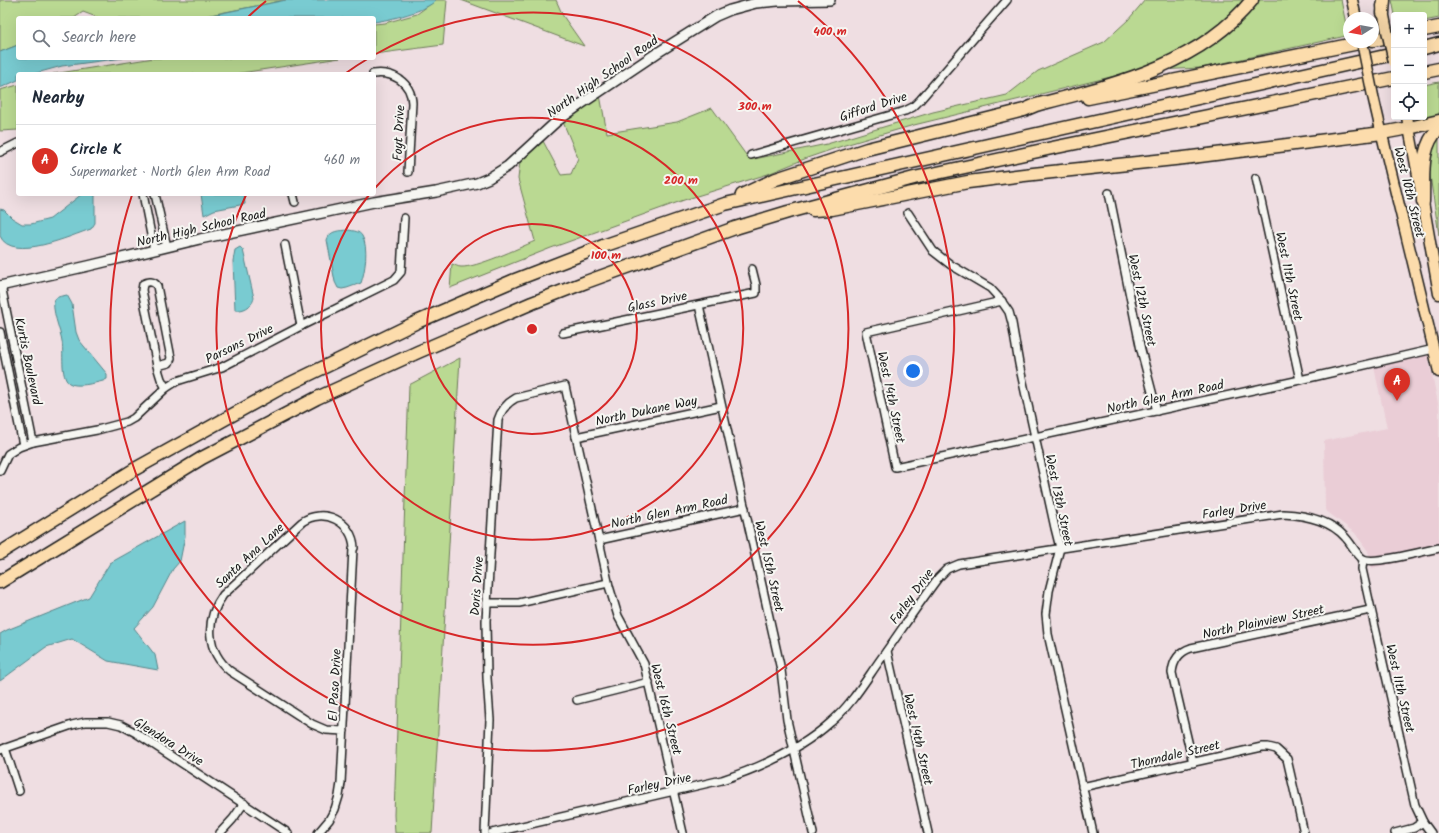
<!DOCTYPE html>
<meta charset="utf-8">
<style>
:root{--surface:#fff;--page:#f6f6f7;--text:#1f2937;--muted:#747a83;--line:#e0e1e3;--accent:#d93025}
body{margin:0;font-family:Kalam,sans-serif;background:var(--page);color:var(--text)}
.controls{position:absolute;right:12px;top:12px;display:grid;overflow:hidden;border-radius:4px;box-shadow:0 4px 16px #0002}
.controls button{width:36px;height:36px;display:grid;place-items:center;padding:0;border:0;border-bottom:1px solid var(--line);background:var(--surface);color:var(--text);font:20px sans-serif}
.compass{position:absolute;left:1343px;top:12px;width:36px;height:36px;border-radius:50%;background:var(--surface);box-shadow:0 4px 16px #0002;rotate:259deg}
.you{position:absolute;left:913px;top:371px;width:14px;height:14px;margin:-10px;border:3px solid #fff;border-radius:50%;background:#1a73e8;box-shadow:0 0 0 6px #1a73e833}
.badge{display:grid;place-items:center;width:26px;height:26px;border-radius:50%;background:var(--accent);color:#fff;font-size:13px;font-weight:700}
.pin{position:absolute;translate:-50% -33px;filter:drop-shadow(0 1px 2px #0008)}
.pin::after{content:'';position:absolute;top:21px;width:14px;height:12px;background:inherit;clip-path:polygon(0 0,100% 0,50% 100%)}
.list{margin:0;padding:0;list-style:none}
h2{display:flex;justify-content:space-between;align-items:center;height:52px;margin:0;padding:0 16px;font-size:17px}
h2 small{font-size:13px;font-weight:400;color:var(--muted)}
.list li{display:grid;grid-template-columns:26px 1fr auto;gap:12px;align-items:center;box-sizing:border-box;height:72px;padding:0 16px;border-top:1px solid var(--line)}
.list b{display:block;font-size:15px;white-space:nowrap}
.list p{margin:0;font-size:13px;white-space:nowrap;color:var(--muted)}
.list em{font-size:13px;font-style:normal;color:var(--muted)}
.icon{flex:none;width:22px;height:22px;fill:none;stroke:currentColor;stroke-width:2;stroke-linecap:round;stroke-linejoin:round}
.map{position:relative;flex:none;width:1439px;height:833px;overflow:hidden}
.search{position:absolute;background:var(--surface);box-shadow:0 4px 16px #0002;left:16px;top:16px;width:360px;height:44px;display:flex;align-items:center;gap:10px;box-sizing:border-box;padding:0 14px;border-radius:4px;color:var(--muted);font-size:15px}
.panel{position:absolute;background:var(--surface);box-shadow:0 4px 16px #0002;left:16px;top:72px;width:360px;height:124px;border-radius:4px}
.map>svg:first-child{display:block}
.built{fill:#eacdd6}
.green{fill:#bad992;stroke:#6b7a57}
.water{fill:#79cbd1;stroke:#548589}
.lines{fill:none;stroke-linecap:round;stroke-linejoin:round}
.street-casing{stroke:#1c1c1c;stroke-width:10}
.secondary-casing{stroke:#1c1c1c;stroke-width:12}
.primary-casing{stroke:#1c1c1c;stroke-width:13}
.highway-casing{stroke:#1c1c1c;stroke-width:15}
.street{stroke:#f6f6f2;stroke-width:7}
.secondary{stroke:#f6f6f2;stroke-width:9}
.primary{stroke:#fcdcac;stroke-width:10}
.highway{stroke:#fcdcac;stroke-width:12}
.primary-bridge-casing{stroke:#1c1c1c;stroke-width:13;stroke-linecap:butt}
.primary-bridge{stroke:#fcdcac;stroke-width:10}
.ring{fill:none;stroke:#d62828;stroke-width:2}
.labels{text-anchor:middle;stroke-width:4;stroke-linejoin:round;paint-order:stroke}
.street-label{font-size:13px;fill:#1c1c1c;stroke:#f6f6f2}
.centre{fill:#d62828;stroke:#f6f6f2;stroke-width:2}
.ring-label{font-size:12px;text-anchor:middle;font-weight:bold;fill:#d62828;stroke:#f6f6f2;stroke-width:4;stroke-linejoin:round;paint-order:stroke}
</style>
<div class="map">
<svg width="1439" height="833" viewBox="0 0 1439 833">
<rect width="100%" height="100%" fill="#efdee2"/>
<filter id="ink" filterUnits="userSpaceOnUse"><feTurbulence type="fractalNoise" baseFrequency=".025" numOctaves="2"/><feDisplacementMap in="SourceGraphic" scale="8" xChannelSelector="R" yChannelSelector="G"/><feConvolveMatrix kernelMatrix="1 2 1 2 8 2 1 2 1" color-interpolation-filters="sRGB"/></filter>
<g filter="url(#ink)">
<path class="built" d="M1428 355 1439 408V554L1372 568 1368 551 1355 533 1325 510 1324 441 1387 428 1374 367Z"/>
<g class="green">
<path d="M0 0H286L195 18H99L83 12 74 18H18V45L0 52Z"/>
<path d="M436 0H447L443 45 374 54V24L385 23 417 14Z"/>
<path d="M461 0H556L563 16 584 46Z"/>
<path d="M1145 0H1341L1348 34 1346 36 1201 68 1135 71 914 125 845 145 807 158 768 174 684 200 551 248 450 288 452 264C455 265 458 267 461 267 476 268 519 248 535 241L518 179 520 161 543 141 561 175 571 174 578 158 563 122 600 95 607 133 677 122 712 108 746 155 754 159 827 144 933 112 1007 95 1038 71 1104 42 1128 20Z"/>
<path d="M1392 0H1439V18L1424 21V15H1395Z"/>
<path d="M154 58H340L234 74H53Z"/>
<path d="M1439 82V117L1417 120V117H1424V85Z"/>
<path d="M18 85V130L0 131V90Z"/>
<path d="M1439 134V235L1429 169 1430 146Z"/>
<path d="M460 358 432 833H395L394 815 409 385Z"/>
</g>
<g class="water">
<path d="M286 0H436C427 11 389 20 374 22V18H197Z"/>
<path d="M18 45V58H123L62 66 33 74H18V80L0 88V52Z"/>
<path d="M82 194H95V223L91 229C72 235 12 263 0 236 0 231 0 215 0 209L4 210 12 218 22 224H31L50 219Z"/>
<path d="M201 194H244L245 204 214 210 204 215Z"/>
<path d="M348 230C354 231 359 231 362 236 369 247 365 272 361 283L347 288 342 289 338 288 335 282 327 240C330 230 339 231 348 230Z"/>
<path d="M240 247 243 250 254 298C252 307 243 311 235 310L233 261 235 250Z"/>
<path d="M67 295 72 304 76 332 79 340 107 374V379L103 381C95 383 76 388 69 383 60 377 64 352 62 341 61 332 50 307 55 299 58 296 63 296 67 295Z"/>
<path d="M185 521V536L180 561 173 569 153 607 134 628 155 655 158 670 108 661 72 639 46 647 0 681V634L7 630 89 597 110 563Z"/>
</g>
<g class="lines">
<g class="street-casing">
<g id="street">
<path d="M373 74C393 71 411 82 412 103L408 172"/>
<path d="M0 152 18 143"/>
<path d="M751 155 905 111 913 107 920 100 1007 0"/>
<path d="M1256 178 1300 380"/>
<path d="M1109 193 1141 350 1157 411"/>
<path d="M143 194 154 250"/>
<path d="M155 194 167 247"/>
<path d="M293 194 295 202"/>
<path d="M908 213 933 251 951 265 990 288 1000 299 1009 312 1012 323 1019 364 1055 528 1060 548 1049 591 1046 614 1048 634 1093 833"/>
<path d="M285 245 301 326"/>
<path d="M1 285 33 442"/>
<path d="M1002 301 866 332 895 467 1300 380 1434 349"/>
<path d="M699 305 781 670 787 720 813 833"/>
<path d="M0 332 23 445"/>
<path d="M563 333 756 293V285L752 269"/>
<path d="M157 366 169 363 171 358 157 286C154 281 148 281 143 284L142 290 157 366 161 379 166 388"/>
<path d="M576 437 721 406"/>
<path d="M0 471 8 454 19 447 33 442 97 430 127 422 134 418 166 388 177 381 222 367 301 326 394 280 401 272 404 218"/>
<path d="M599 540 745 508"/>
<path d="M1363 559 1362 569 1415 805 1423 822 1431 833"/>
<path d="M487 603H519L608 583"/>
<path d="M887 651 928 833"/>
<path d="M577 700 649 682"/>
<path d="M5 748 19 791"/>
<path d="M0 750 72 725 85 722H108L121 725 136 733 288 833"/>
<path d="M1193 763 1172 673C1173 661 1179 652 1191 648L1370 610"/>
<path d="M1082 787 1262 747H1268L1276 749 1287 759 1304 833"/>
<path d="M220 833 233 819 244 803"/>
<path d="M318 833 329 820 335 809 339 796 341 783 353 549 354 548C353 521 323 507 302 522L223 595C205 620 206 651 230 671L312 724 326 730 344 731"/>
<path d="M485 833 490 720 487 678 486 621 498 420C501 410 507 403 516 398L565 386 609 586 618 616 644 664 683 833"/>
<path d="M492 833 722 780C762 767 800 750 831 722 850 706 864 683 878 663 898 635 917 606 938 578L947 569 959 564 1283 514C1305 515 1330 520 1345 537 1351 543 1356 554 1363 559 1375 565 1424 551 1439 548"/>
<path d="M1395 833 1414 828 1423 822"/>
</g>
</g>
<g class="secondary-casing">
<path id="secondary" d="M0 286 88 266 200 239 374 202 436 192 477 183 489 178 508 166 557 121 581 104 657 53 716 16 730 10 756 3 778 1 830 0"/>
</g>
<g class="primary-casing">
<g id="primary">
<path d="M1352 0 1356 18"/>
<path d="M1382 6 1387 31"/>
<path d="M1373 96C1394 188 1418 280 1439 372"/>
<path d="M1407 117 1423 202 1439 294"/>
</g>
</g>
<g class="highway-casing">
<g id="highway">
<path d="M1383 13 1384 0"/>
<path d="M1424 30 1439 27"/>
<path d="M1373 40 1394 36"/>
<path d="M1424 48 1439 44"/>
<path d="M1424 72 1439 69"/>
<path d="M1088 98 1364 42"/>
<path d="M742 195 776 179 867 149 1024 110 1036 105C1113 85 1200 65 1252 0"/>
<path d="M1423 202C1424 176 1419 148 1439 128"/>
<path d="M813 210 832 209 968 182 1024 175 1184 158 1382 133 1409 128 1439 121"/>
<path d="M0 553 135 469 279 389 417 322 515 280 603 246 725 204 1394 54"/>
<path d="M0 582 202 458 317 398 418 352 532 303 586 282 735 228 788 212 914 178 1052 148 1394 78"/>
</g>
</g>
<use href="#street" class="street"/>
<use href="#secondary" class="secondary"/>
<use href="#primary" class="primary"/>
<use href="#highway" class="highway"/>
<g class="primary-bridge-casing">
<g id="primary-bridge">
<path d="M1387 31 1394 62"/>
<path d="M1362 42 1373 96"/>
</g>
</g>
<use href="#primary-bridge" class="primary-bridge"/>
</g>
</g>
<g class="ring">
<circle cx="532" cy="329" r="105"/>
<path d="M375 188A211 211 0 1 1 369 195"/>
<path d="M346 73A316 316 0 0 1 369 58M376 54A316 316 0 1 1 246 195"/>
<path d="M247 18A422 422 0 0 1 266 1M798 1A422 422 0 1 1 132 195"/>
</g>
<g class="labels">
<g class="street-label">
<text transform="translate(602 76) rotate(-35)" y="5">North High School Road</text>
<text transform="translate(873 106) rotate(-18)" y="5">Gifford Drive</text>
<text transform="translate(398 133) rotate(-87)" y="5">Foyt Drive</text>
<text transform="translate(1410 192) rotate(76)" y="5">West 10th Street</text>
<text transform="translate(201 227) rotate(-13)" y="5">North High School Road</text>
<text transform="translate(1290 276) rotate(78)" y="5">West 11th Street</text>
<text transform="translate(1143 300) rotate(78)" y="5">West 12th Street</text>
<text transform="translate(657 301) rotate(-12)" y="5">Glass Drive</text>
<text transform="translate(239 343) rotate(-26)" y="5">Parsons Drive</text>
<text transform="translate(29 361) rotate(78)" y="5">Kurtis Boulevard</text>
<text transform="translate(1165 396) rotate(-12)" y="5">North Glen Arm Road</text>
<text transform="translate(892 397) rotate(78)" y="5">West 14th Street</text>
<text transform="translate(646 410) rotate(-12)" y="5">North Dukane Way</text>
<text transform="translate(1060 500) rotate(78)" y="5">West 13th Street</text>
<text transform="translate(1234 509) rotate(-9)" y="5">Farley Drive</text>
<text transform="translate(669 511) rotate(-12)" y="5">North Glen Arm Road</text>
<text transform="translate(249 555) rotate(-43)" y="5">Santa Ana Lane</text>
<text transform="translate(770 566) rotate(77)" y="5">West 15th Street</text>
<text transform="translate(476 586) rotate(-86)" y="5">Doris Drive</text>
<text transform="translate(911 596) rotate(-54)" y="5">Farley Drive</text>
<text transform="translate(1263 621) rotate(-12)" y="5">North Plainview Street</text>
<text transform="translate(334 685) rotate(-87)" y="5">El Paso Drive</text>
<text transform="translate(1401 688) rotate(77)" y="5">West 11th Street</text>
<text transform="translate(667 709) rotate(76)" y="5">West 16th Street</text>
<text transform="translate(919 739) rotate(77)" y="5">West 14th Street</text>
<text transform="translate(169 741) rotate(32)" y="5">Glendora Drive</text>
<text transform="translate(1175 754) rotate(-13)" y="5">Thorndale Street</text>
<text transform="translate(659 783) rotate(-12)" y="5">Farley Drive</text>
</g>
</g>
<circle cx="532" cy="329" r="6" class="centre"/>
<g class="ring-label">
<text x="830" y="35">400 m</text>
<text x="755" y="110">300 m</text>
<text x="681" y="184">200 m</text>
<text x="606" y="259">100 m</text>
</g>
</svg>
<div class="controls">
<button>+</button>
<button>−</button>
<button><svg class="icon" aria-label="locate" viewBox="0 0 24 24"><circle cx="12" cy="12" r="6"/><path d="M12 2v4M12 18v4M2 12h4M18 12h4"/></svg></button>
</div>
<svg class="compass" viewBox="-18 -18 36 36"><path d="M0-13l5 13h-10z" fill="#e53935"/><path d="M0 13l5-13h-10z" fill="#747a83"/></svg>
<div class="you"></div>
<div class="pin badge" style="left:1397px;top:401px">A</div>
<div class="search"><svg class="icon" aria-label="search" viewBox="0 0 24 24"><circle cx="10" cy="10" r="6"/><path d="M15 15l6 6"/></svg>Search here</div>
<section class="panel">
<h2>Nearby<small></small></h2>
<ul class="list">
<li><span class="badge">A</span><div><b>Circle K</b><p>Supermarket · North Glen Arm Road</p></div><em>460 m</em></li>
</ul>
</section>
</div>
